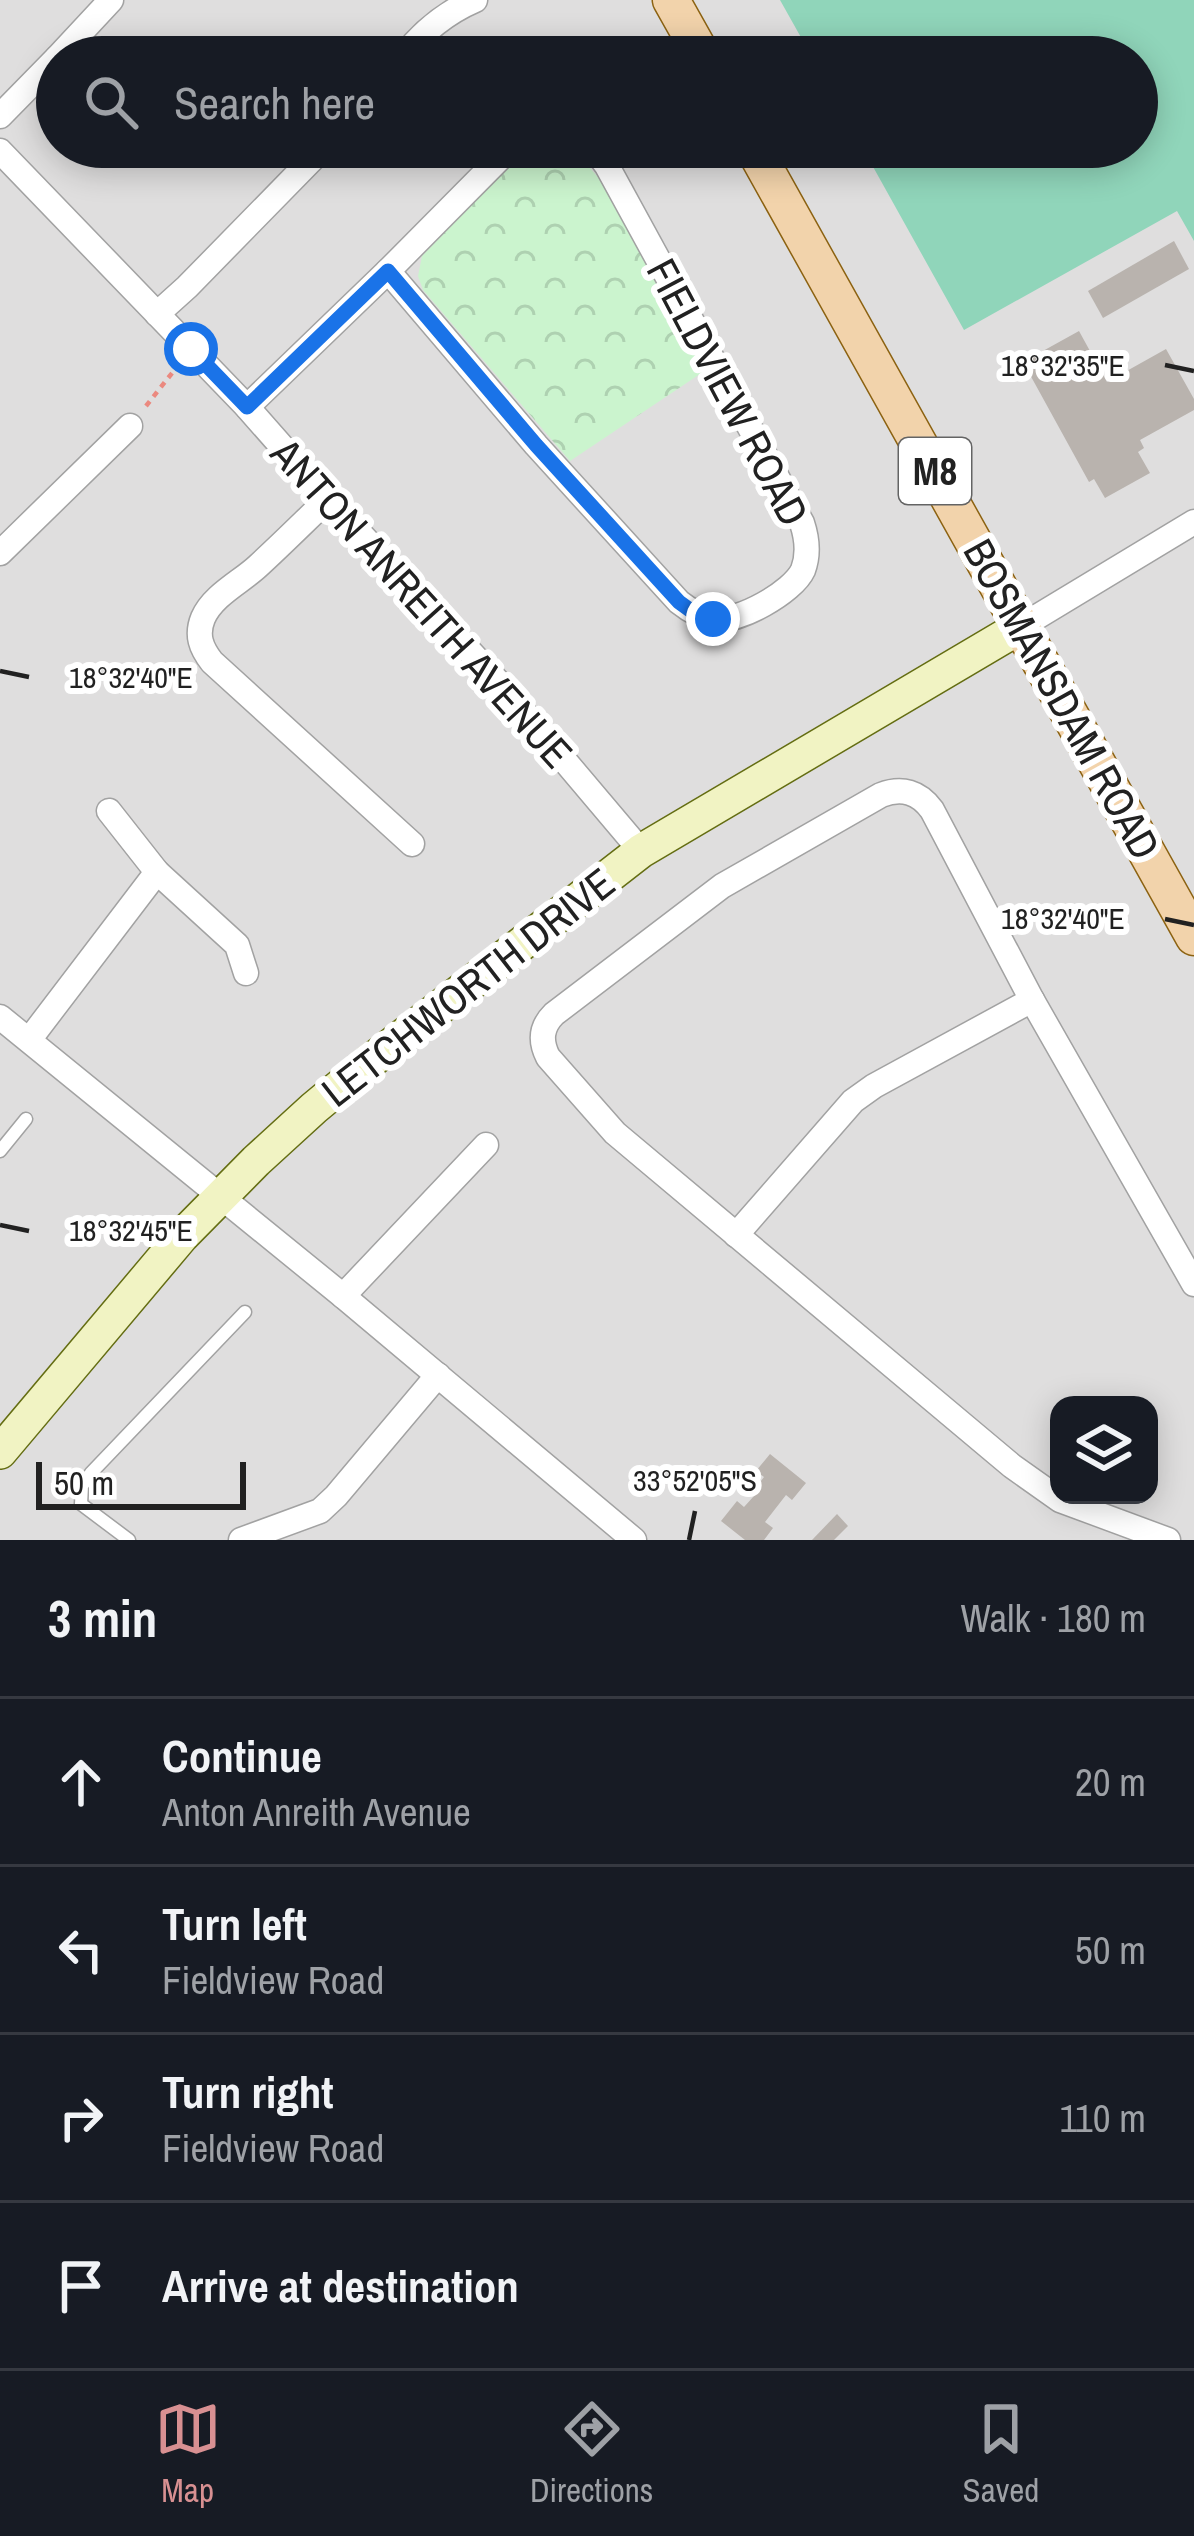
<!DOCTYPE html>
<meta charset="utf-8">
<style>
:root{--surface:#171b24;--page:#20242c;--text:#f1f3f6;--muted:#9ea1a6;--line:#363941;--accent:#d89092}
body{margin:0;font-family:"Archivo Narrow",sans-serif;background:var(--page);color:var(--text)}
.controls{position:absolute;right:36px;bottom:36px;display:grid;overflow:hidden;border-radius:24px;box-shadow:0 6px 30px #0003}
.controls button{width:108px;height:108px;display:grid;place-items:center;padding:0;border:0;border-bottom:3px solid var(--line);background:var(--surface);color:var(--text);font:60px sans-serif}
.scale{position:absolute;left:36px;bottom:30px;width:210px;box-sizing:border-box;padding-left:12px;border:6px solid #212121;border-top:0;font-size:33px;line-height:42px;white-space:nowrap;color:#212121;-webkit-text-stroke:9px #fff;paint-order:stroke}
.stop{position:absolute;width:36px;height:36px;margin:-27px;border:9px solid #1a73e8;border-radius:50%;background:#fff}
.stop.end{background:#1a73e8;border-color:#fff;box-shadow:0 3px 12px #0008}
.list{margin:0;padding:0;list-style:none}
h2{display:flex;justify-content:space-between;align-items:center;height:156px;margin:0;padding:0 48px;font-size:51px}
h2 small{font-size:39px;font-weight:400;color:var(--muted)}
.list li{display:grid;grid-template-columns:78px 1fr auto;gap:36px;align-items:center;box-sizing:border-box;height:168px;padding:0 48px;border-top:3px solid var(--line)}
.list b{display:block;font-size:45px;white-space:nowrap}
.list p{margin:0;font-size:39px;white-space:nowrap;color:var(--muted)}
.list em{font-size:39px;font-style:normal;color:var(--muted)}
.icon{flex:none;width:66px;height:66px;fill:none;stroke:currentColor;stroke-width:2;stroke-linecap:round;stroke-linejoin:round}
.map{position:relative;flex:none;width:1194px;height:1540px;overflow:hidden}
.search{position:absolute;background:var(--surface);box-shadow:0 6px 30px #0003;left:36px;right:36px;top:36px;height:132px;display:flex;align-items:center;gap:30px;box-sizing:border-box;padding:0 42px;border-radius:66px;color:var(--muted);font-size:45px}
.sheet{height:828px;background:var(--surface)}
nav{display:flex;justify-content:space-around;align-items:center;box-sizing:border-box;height:168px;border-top:3px solid var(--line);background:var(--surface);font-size:33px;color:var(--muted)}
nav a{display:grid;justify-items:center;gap:6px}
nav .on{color:var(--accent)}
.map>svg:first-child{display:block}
.residential{fill:#dfdede;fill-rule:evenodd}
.park{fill:url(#park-crowns)}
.pitch{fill:#90d5ba}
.building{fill:#b9b3ae}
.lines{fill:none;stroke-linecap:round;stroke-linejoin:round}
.lane-casing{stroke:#a2a2a2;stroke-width:15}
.street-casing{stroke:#a2a2a2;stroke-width:27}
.secondary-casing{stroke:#646d12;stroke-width:36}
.primary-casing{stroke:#8c6211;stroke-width:39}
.path{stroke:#eb897f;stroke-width:4.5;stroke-dasharray:6 6;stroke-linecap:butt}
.lane{stroke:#fff;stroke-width:12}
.street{stroke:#fff;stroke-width:24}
.secondary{stroke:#f1f3c3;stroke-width:33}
.primary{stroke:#f2d3ab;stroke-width:36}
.route{stroke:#1a73e8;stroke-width:15}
.ticks{fill:none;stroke:#212121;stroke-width:4.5}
.labels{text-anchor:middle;stroke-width:12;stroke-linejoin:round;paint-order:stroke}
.shield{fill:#fff;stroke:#646464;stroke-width:3}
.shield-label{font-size:39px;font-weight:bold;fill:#212121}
.street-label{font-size:42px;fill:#212121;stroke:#fff}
.ticks-label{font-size:30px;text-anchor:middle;fill:#212121;stroke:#fff;stroke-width:12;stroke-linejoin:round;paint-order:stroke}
</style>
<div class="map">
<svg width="1194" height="1540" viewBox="0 0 1194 1540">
<defs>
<pattern id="park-crowns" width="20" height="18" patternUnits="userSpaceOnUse" patternTransform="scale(3)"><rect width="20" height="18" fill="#cbf4ce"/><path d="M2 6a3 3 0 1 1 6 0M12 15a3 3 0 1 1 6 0" fill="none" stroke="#aed1b1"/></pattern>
</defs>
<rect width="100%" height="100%" fill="#f0ede8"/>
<path class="residential" d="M0 0H1194V1540H0ZM57 57H1137V147H57ZM1059 1405H1149V1495H1059Z"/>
<path class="park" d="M528 147H572L608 189 709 368 570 461 423 290 418 276 422 256Z"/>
<path class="pitch" d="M780 0H1194V241L1177 211 964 330 862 147H1137V57H812Z"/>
<g class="building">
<path d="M1174 241 1189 269 1103 318 1088 291Z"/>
<path d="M1079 331 1107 382 1166 349 1194 399V410L1140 440 1144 448 1138 452 1150 473 1105 498 1094 479 1089 482 1023 362Z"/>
<path d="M770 1454 806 1483 792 1500 786 1495 765 1522 773 1528 764 1540H745L721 1521 737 1501 744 1507 754 1496 751 1494 764 1477 756 1471Z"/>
<path d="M837 1514 848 1526 834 1540H812Z"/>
</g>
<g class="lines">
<g class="lane-casing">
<g id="lane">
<path d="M0 1151 26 1119"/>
<path d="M129 1540 81 1504 82 1486 91 1473 245 1312"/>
</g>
</g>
<g class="street-casing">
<g id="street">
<path d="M58 57 111 0"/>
<path d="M403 57C423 31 445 13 475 0"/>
<path d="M0 116 57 58"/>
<path d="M0 151 247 407 328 499 499 683 641 851"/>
<path d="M388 271 536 445 679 602C689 610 701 617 714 619 738 623 793 592 803 570 809 554 807 538 802 523L607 166 593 147"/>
<path d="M157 314 187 287 324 147"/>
<path d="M247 407 388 271 511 147"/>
<path d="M328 499C305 521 282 544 258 566 241 582 213 595 203 618 196 635 201 648 212 662L412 844"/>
<path d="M0 553 130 426"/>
<path d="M1022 626 1194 522"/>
<path d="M109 811 157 872 237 945 246 973"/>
<path d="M0 1017 343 1296 634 1540"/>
<path d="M29 1040 157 872"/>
<path d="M736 1235 853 1101 874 1086 1032 1000"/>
<path d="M343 1296 486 1145"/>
<path d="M241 1540 320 1511 336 1496 438 1375"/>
<path d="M1168 1540 1060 1500 1012 1466 615 1133 548 1057C540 1041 541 1027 554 1014L722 886 881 795C902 787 919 792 932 810L1032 1000 1194 1284"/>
</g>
</g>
<g class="secondary-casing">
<path id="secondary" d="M0 1452 182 1236 256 1161 314 1108 367 1064 641 851 1022 626"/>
</g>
<g class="primary-casing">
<g id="primary">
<path d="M671 0 703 57"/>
<path d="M753 147 1194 937"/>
</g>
</g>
<path class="path" d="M146 406 176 368"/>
<use href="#lane" class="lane"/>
<use href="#street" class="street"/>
<use href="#secondary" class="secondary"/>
<use href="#primary" class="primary"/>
</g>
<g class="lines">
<path class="route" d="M191 349 247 407 388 271 536 445 679 602 690 610 713 619"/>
</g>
<path class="ticks" d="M1165 365 1194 371M0 671 29 677M1165 919 1194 925M0 1225 29 1231M689 1540 695 1511"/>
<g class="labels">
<rect class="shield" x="899" y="438" width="72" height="66" rx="9"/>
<g class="shield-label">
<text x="935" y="485">M8</text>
</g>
<g class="street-label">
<text transform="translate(728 392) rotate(62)" y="15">FIELDVIEW ROAD</text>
<text transform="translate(422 603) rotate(48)" y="15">ANTON ANREITH AVENUE</text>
<text transform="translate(1062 699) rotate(61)" y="15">BOSMANSDAM ROAD</text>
<text transform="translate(468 987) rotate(-38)" y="15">LETCHWORTH DRIVE</text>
</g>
</g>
<g class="ticks-label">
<text x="1063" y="376">18°32'35"E</text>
<text x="131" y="688">18°32'40"E</text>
<text x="1063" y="929">18°32'40"E</text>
<text x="131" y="1241">18°32'45"E</text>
<text x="695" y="1491">33°52'05"S</text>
</g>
</svg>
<div class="controls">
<button><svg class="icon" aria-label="layers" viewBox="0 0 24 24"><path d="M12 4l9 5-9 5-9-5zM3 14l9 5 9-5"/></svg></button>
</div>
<div class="scale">50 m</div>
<div class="stop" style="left:191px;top:349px"></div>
<div class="stop end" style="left:713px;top:619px"></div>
<div class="search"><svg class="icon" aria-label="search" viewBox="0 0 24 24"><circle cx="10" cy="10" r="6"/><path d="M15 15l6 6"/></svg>Search here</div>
</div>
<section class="sheet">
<h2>3 min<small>Walk · 180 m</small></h2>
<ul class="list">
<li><svg class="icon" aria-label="ahead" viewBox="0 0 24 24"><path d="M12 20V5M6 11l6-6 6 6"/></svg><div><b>Continue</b><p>Anton Anreith Avenue</p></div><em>20 m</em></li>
<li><svg class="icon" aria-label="left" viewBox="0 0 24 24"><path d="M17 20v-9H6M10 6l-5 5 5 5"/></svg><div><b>Turn left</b><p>Fieldview Road</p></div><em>50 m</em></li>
<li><svg class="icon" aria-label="right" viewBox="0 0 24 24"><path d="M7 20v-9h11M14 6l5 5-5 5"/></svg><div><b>Turn right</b><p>Fieldview Road</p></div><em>110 m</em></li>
<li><svg class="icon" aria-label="arrive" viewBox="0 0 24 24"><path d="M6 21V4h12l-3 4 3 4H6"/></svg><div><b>Arrive at destination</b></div></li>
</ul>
</section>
<nav>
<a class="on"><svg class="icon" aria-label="map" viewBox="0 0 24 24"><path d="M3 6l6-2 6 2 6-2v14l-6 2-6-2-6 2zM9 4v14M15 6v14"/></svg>Map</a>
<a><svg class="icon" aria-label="directions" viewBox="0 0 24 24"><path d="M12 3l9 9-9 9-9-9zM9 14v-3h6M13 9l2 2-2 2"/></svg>Directions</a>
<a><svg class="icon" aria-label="saved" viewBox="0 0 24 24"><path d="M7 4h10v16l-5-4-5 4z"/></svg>Saved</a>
</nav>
